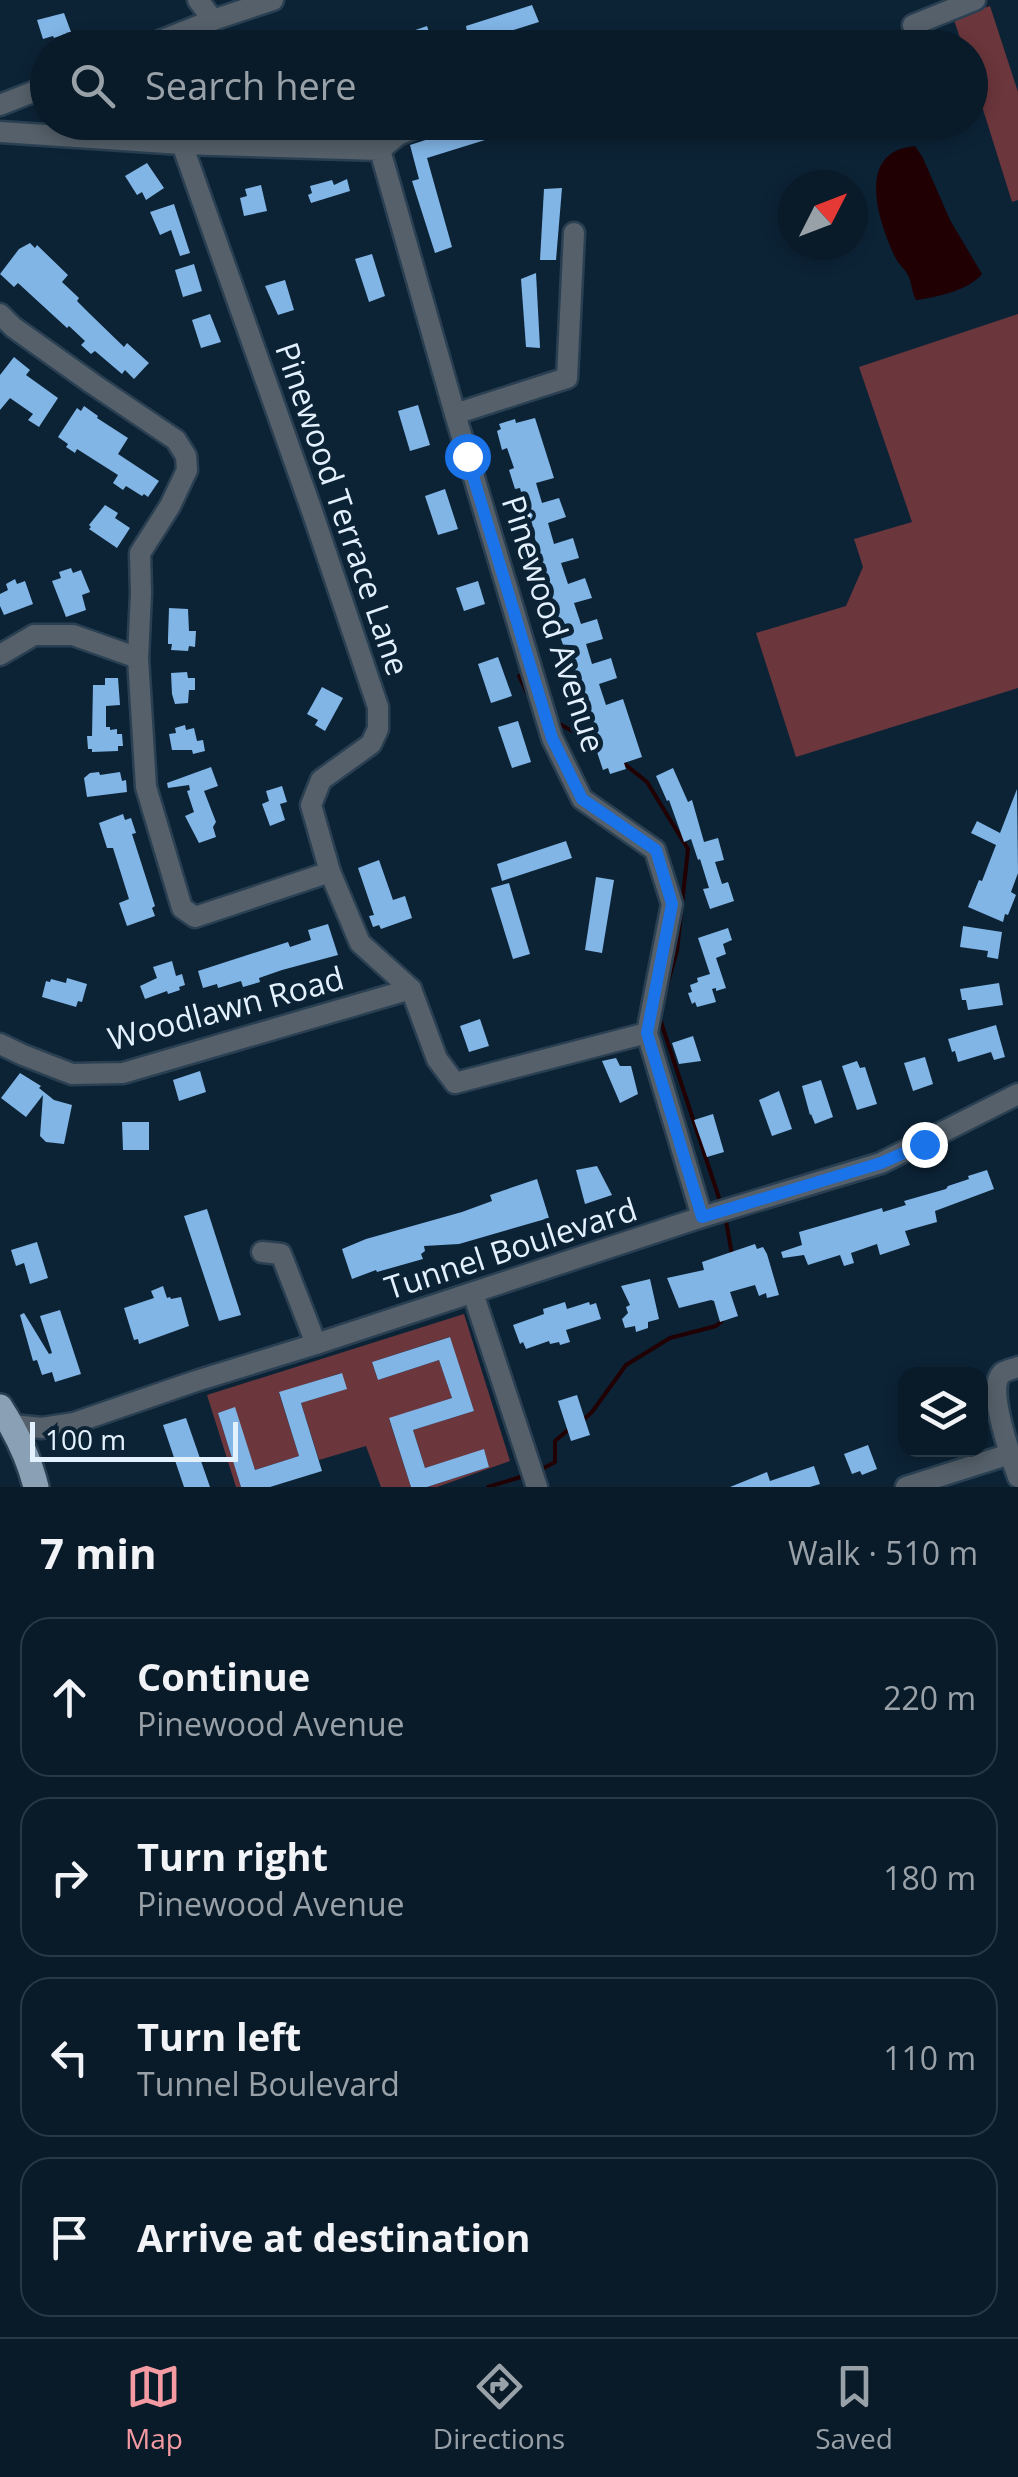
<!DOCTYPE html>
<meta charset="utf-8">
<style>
:root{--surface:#091a28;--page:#122330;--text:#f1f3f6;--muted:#99a1a8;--line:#293845;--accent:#f49aa2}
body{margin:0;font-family:"Open Sans",sans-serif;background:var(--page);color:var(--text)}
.controls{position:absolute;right:30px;bottom:30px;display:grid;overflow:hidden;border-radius:20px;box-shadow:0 5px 15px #0003}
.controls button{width:90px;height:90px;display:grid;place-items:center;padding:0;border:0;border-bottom:2px solid var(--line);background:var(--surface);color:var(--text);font:50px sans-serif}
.compass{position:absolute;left:778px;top:170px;width:90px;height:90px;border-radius:50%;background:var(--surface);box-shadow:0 5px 15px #0003;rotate:48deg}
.scale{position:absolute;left:30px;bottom:25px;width:208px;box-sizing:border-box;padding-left:10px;border:5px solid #e3f1fe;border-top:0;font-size:28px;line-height:35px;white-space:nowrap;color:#e3f1fe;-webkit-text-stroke:8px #0c2336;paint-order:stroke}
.stop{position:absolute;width:30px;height:30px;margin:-22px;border:8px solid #1a73e8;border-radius:50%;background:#fff}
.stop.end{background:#1a73e8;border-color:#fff;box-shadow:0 2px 10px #0008}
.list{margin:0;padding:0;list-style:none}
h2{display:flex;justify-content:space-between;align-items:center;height:130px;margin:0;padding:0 40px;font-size:42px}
h2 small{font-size:32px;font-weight:400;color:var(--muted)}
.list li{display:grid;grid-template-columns:65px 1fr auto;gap:30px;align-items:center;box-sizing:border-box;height:160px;margin:0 20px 20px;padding:0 20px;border:2px solid var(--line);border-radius:30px}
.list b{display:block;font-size:38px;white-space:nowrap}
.list p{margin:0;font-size:32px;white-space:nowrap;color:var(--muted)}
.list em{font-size:32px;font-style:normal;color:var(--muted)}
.icon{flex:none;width:55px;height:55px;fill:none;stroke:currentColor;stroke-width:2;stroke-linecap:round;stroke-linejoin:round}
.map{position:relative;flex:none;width:1018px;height:1487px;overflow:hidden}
.search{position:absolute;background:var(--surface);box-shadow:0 5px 15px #0003;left:30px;right:30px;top:30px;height:110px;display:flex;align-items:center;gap:25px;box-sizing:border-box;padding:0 35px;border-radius:55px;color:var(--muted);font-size:38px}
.sheet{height:850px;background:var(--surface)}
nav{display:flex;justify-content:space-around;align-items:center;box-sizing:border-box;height:140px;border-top:2px solid var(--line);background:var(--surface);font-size:28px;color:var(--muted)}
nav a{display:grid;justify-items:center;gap:5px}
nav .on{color:var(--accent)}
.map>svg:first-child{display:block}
.green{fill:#6b363c}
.water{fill:#200003}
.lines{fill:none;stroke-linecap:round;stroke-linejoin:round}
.stream{stroke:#200003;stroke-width:4}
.building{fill:#81b5e6}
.minor-casing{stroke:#2a4052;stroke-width:25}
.major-casing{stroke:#2a4052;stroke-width:30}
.minor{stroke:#55606a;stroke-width:20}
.major{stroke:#8aa0b5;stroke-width:25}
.route{stroke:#1a73e8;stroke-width:12}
.labels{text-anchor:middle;stroke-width:10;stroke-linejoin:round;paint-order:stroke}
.street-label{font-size:32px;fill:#e3f1fe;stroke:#0c2336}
</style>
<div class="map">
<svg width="1018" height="1487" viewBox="0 0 1018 1487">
<rect width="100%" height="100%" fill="#0c2336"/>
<g class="green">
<path d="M990 6 1018 92V200L1012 202 971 71 970 48 963 47 953 17Z"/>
<path d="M1018 314V688L796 757 756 633 846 606 863 567 854 539 912 522 859 367Z"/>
<path d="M464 1314 510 1461 437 1487H427L489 1467 484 1450 425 1468 413 1430 474 1411 449 1337 372 1362 378 1380 439 1360 452 1398 389 1419 411 1487H381L366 1446 319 1460 301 1403 346 1389 341 1373 279 1393 299 1456 255 1470 234 1408 218 1413 241 1487H236L207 1395Z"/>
</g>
<path class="water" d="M915 146 923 158 950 220 982 274C969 290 938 297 916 300 912 293 912 285 909 277 906 270 899 265 895 257 878 221 855 151 915 146Z"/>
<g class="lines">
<g class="stream">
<path d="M519 676 532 703"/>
<path d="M554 721 598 745"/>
<path d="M622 762 647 782 688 849 677 951 665 992"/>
<path d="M659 1016 720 1201"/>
<path d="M725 1215 732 1255"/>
<path d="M584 1419 592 1412 626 1365 670 1338 716 1326 722 1321"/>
<path d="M540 1470 555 1462V1441L568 1430"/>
<path d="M488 1487 527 1475"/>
</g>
</g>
<g class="building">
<path d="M532 5 539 22 469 44 466 26Z"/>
<path d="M64 13 71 32 54 38 53 36 43 39 37 20Z"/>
<path d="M427 26 432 41 413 48H369V46Z"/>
<path d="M481 122 485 140 427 158 452 247 435 253 412 181 419 179 410 145Z"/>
<path d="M147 163 164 188 146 200 142 192 137 195 125 176Z"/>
<path d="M347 179 350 191 311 203 308 195 312 193 310 186 332 180 334 185Z"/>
<path d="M261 185 267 211 244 216 240 198 247 196 245 189Z"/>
<path d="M562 188 556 260H540L544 189Z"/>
<path d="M174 204 190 253 180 256 171 230 160 235 150 212Z"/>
<path d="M30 243 35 248 37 245 68 275 62 282 79 298 77 301 90 314 124 347 127 343 149 363 134 379 125 370 122 374 95 351 91 354 81 345 85 341 69 326 67 328 18 283 14 287 0 274 19 249Z"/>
<path d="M372 254 385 296 369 302 355 259Z"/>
<path d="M194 264 202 291 183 297 175 270Z"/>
<path d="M536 273 540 348 526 347 521 279Z"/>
<path d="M285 280 294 310 278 315 265 286Z"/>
<path d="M210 314 221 342 201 348 192 320Z"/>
<path d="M14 357 30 370 26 375 58 398 39 427 28 420 33 414 10 398 0 410V375Z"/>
<path d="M418 405 430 445 410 451 398 411Z"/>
<path d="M84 406 98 416 97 418 128 438 118 454 159 481 148 497 144 494 142 496 126 486 123 490 113 483 118 475 77 449 75 453 66 447 68 444 58 437 77 408 81 411Z"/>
<path d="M535 418 554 478 536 483 542 503 559 498 566 517 548 523 554 544 573 538 579 558 561 563 568 584 585 578 592 598 574 603 581 624 597 619 603 639 586 644 592 664 611 658 617 678 599 684 606 705 623 699 642 757 624 763 626 769 610 774 608 768 603 770 593 740 584 712 589 710 583 688 579 690 572 671 576 669 569 649 565 650 558 631 563 629 547 590 551 589 545 568 541 569 534 550 538 549 532 528 527 529 521 510 525 508 520 488 515 489 509 470 514 468 507 448 502 450 497 431 501 429 499 424 515 419 516 423Z"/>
<path d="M445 489 458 529 438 535 425 496Z"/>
<path d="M105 505 118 513 115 518 130 528 117 548 89 529 91 527 89 525Z"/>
<path d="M71 568 73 573 81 570 90 592 82 595 86 610 66 617 52 581 61 578 59 572Z"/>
<path d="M15 579 17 584 25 581 33 604 4 615 0 606V594L8 590 6 584Z"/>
<path d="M478 581 485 604 464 611 456 588Z"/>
<path d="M169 608 188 609 189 631H196L195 647 189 646 188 651 171 650 172 644H168V638Z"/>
<path d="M498 657 512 696 491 703 478 664Z"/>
<path d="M187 672 188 678H195V690H189L188 703 175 704 172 694 171 673Z"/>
<path d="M105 678H118L120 705 106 706V727H110V730L117 729V734H122L123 746H118V751L92 752V749H88L87 736H92L93 685H105Z"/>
<path d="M322 687 343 698 325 731 315 725 318 720 307 714Z"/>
<path d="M518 721 531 762 512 768 498 727Z"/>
<path d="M185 725 186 730 194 728 197 741 203 740 205 751 193 754 192 750H172L169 734 176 733 175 728Z"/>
<path d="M211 767 218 786 204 791 216 822 213 827 216 837 199 843 185 816 194 812 187 791 190 790 189 785 168 788 167 783Z"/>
<path d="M673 768 688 802 692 800 704 842 718 838 724 860 715 862 722 884 728 882 734 901 710 909 703 889 709 888 700 859 698 860 691 839 684 842 669 800 667 801 656 776Z"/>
<path d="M99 772 100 775 120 772 122 781 126 780 127 792 87 797 84 778 90 773Z"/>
<path d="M282 786 287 802 280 804 285 820 270 826 262 804 269 801 266 791Z"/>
<path d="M1017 789 1018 873 1011 892 1016 895 1008 915 1005 914 1003 922 968 907 979 880 982 881 996 845 971 833 977 821 1000 833Z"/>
<path d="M123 814 125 820 131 818 136 833 132 834 155 906 152 908 155 916 127 926 119 903 129 899 113 848H107L99 823Z"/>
<path d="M566 841 572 858 502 881 497 864Z"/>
<path d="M379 860 393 900 405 896 412 918 381 929 379 925 373 927 369 916 374 915 358 868Z"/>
<path d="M596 877 614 880 602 953 585 950Z"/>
<path d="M509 883 530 954 513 959 491 888Z"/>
<path d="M328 924 338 955 282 970 259 978 260 982 243 987 241 981 218 988 217 984 203 988 198 971 288 942 290 947 311 940 308 930Z"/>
<path d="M963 926 1002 932 998 959 987 957 988 951 960 947Z"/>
<path d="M728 928 732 940 723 944 726 954 716 958 726 988 716 991V988L712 989 716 1002 697 1007 695 1002 692 1004 688 993 692 992 690 985 698 982 697 978 710 974 698 938Z"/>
<path d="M172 961 176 976 182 974 185 985 179 987 180 990 168 994 167 991 145 999 140 986 157 978 153 967Z"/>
<path d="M67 978 87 984 82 1002 78 1001 76 1007 42 997 46 981 50 982 51 979 66 983Z"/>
<path d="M999 983 1003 1005 968 1010 966 1000H962L960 989Z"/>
<path d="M480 1019 489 1046 469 1052 460 1026Z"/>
<path d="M996 1025 1005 1057 994 1060 991 1052 958 1062 955 1051 952 1052 948 1039Z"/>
<path d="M693 1036 701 1061 679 1064 672 1043Z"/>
<path d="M925 1057 933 1084 913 1091 904 1063Z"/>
<path d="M616 1058 620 1066H631L638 1094 620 1103 602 1061Z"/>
<path d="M857 1061 860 1068 865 1067 877 1104 857 1110 842 1066Z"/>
<path d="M200 1071 206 1092 179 1101 173 1080Z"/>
<path d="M20 1073 41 1086 39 1088 54 1100 72 1105 64 1144 46 1142 40 1136 43 1095 26 1117 1 1098Z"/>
<path d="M821 1080 833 1117 815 1124 811 1114 810 1115 802 1086Z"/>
<path d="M779 1091 792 1129 772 1136 759 1100Z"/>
<path d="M713 1114 724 1152 707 1157 694 1120Z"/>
<path d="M122 1122H149V1150H123Z"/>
<path d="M597 1166 612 1195 585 1204 576 1170Z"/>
<path d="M987 1170 994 1189 935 1211 937 1222 905 1231 910 1245 880 1255 877 1244 851 1253 854 1263 844 1266 840 1255 808 1265 804 1255 783 1258 781 1252 802 1245 799 1232 882 1208 883 1212 906 1205 904 1201 946 1189 948 1186 969 1179 968 1176Z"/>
<path d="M537 1179 549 1218 459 1244 424 1246 425 1251 421 1254 423 1259 377 1272 376 1270 352 1279 342 1249 366 1239 462 1212 492 1201 490 1195Z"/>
<path d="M207 1209 241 1315 219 1321 184 1216Z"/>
<path d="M37 1242 48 1278 30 1284 24 1263 16 1266 11 1250Z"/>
<path d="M755 1244 757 1249 763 1247 767 1254 779 1295 767 1298 766 1293 759 1296 755 1285 730 1292 738 1316 720 1322 714 1301 711 1300 679 1308 667 1278 704 1270 702 1262Z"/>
<path d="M650 1279 659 1319 648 1322V1328L636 1332 635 1326 625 1328 622 1319 628 1313 626 1307 630 1305 621 1286Z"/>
<path d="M163 1286 167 1298 170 1297 171 1299 181 1297 189 1326 139 1344 138 1339 134 1340 124 1308 154 1298 151 1291Z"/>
<path d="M565 1302 567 1309 589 1302 590 1305 596 1303 601 1319 566 1330 570 1342 560 1345 559 1342 550 1344 549 1341 526 1349 523 1342 520 1344 513 1325 544 1314 543 1309Z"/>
<path d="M60 1310 81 1374 55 1382 52 1372 42 1375 37 1360 33 1361 20 1315 24 1313 49 1354 52 1353 40 1316Z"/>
<path d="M450 1337 474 1411 413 1430 425 1468 484 1449 489 1467 427 1487H411L389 1418 452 1398 439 1360 378 1380 372 1362Z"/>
<path d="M342 1373 347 1389 301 1403 322 1471 270 1487H241L218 1413 235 1407 255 1470 299 1456 279 1392Z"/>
<path d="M577 1395 590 1435 571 1441 558 1401Z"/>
<path d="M186 1418 210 1487H184L163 1425Z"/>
<path d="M868 1445 877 1469 862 1475 860 1471 852 1474 844 1454Z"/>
<path d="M814 1466 820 1484 810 1487H730L767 1472 770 1481Z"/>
</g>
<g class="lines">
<g class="minor-casing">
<g id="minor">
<path d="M198 0 213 20"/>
<path d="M913 25 975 0"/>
<path d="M142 48 213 20 273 0"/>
<path d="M0 105 48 86"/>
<path d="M0 132 182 144 380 150 455 414 552 738 582 799 655 850 672 904 647 1033 702 1217"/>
<path d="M182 144 313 514 378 707V729L371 744 321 780 311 805 330 872 360 943 411 989 437 1059 455 1083 647 1033"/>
<path d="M380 150 398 135 428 122"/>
<path d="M0 314 13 327 93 384 176 440 186 456 187 470 170 506 140 553 141 593 138 658 146 787 182 908 195 917 330 872"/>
<path d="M455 414 567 378 574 233"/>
<path d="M0 655 34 635H73L138 658"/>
<path d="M0 1044 23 1055 72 1074 123 1073 411 989"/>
<path d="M262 1252 281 1254 316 1344"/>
<path d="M473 1293 537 1487"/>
<path d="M12 1425 42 1428 74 1423 196 1381 316 1344 702 1217 881 1163 1018 1094"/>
<path d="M1010 1454 1018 1477"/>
<path d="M906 1487 1010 1454C1005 1437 988 1386 1002 1373 1007 1370 1013 1369 1018 1367"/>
</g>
</g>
<g class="major-casing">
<path id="major" d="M0 1407C16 1432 29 1458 36 1487"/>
</g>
<use href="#minor" class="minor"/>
<use href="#major" class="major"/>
</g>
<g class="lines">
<path class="route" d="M467 456 552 738 582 799 656 850 672 904 647 1033 702 1217 881 1163 924 1144"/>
</g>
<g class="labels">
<g class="street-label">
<text transform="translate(342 509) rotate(71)" y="11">Pinewood Terrace Lane</text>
<text transform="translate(553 624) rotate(72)" y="11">Pinewood Avenue</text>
<text transform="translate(226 1009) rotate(-15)" y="11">Woodlawn Road</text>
<text transform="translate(511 1249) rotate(-18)" y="11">Tunnel Boulevard</text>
</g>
</g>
</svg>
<div class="controls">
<button><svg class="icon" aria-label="layers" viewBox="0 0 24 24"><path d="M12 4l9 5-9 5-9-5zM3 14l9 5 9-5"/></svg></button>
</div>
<svg class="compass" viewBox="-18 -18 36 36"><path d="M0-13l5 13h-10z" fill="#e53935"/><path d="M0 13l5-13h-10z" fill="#99a1a8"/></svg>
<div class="scale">100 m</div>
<div class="stop" style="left:467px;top:456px"></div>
<div class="stop end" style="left:924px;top:1144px"></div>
<div class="search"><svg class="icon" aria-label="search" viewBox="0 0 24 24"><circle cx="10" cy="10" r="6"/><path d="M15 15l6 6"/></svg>Search here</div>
</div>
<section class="sheet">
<h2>7 min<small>Walk · 510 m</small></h2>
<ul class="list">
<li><svg class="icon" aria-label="ahead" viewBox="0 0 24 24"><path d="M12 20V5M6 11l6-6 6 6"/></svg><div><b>Continue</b><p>Pinewood Avenue</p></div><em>220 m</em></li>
<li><svg class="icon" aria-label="right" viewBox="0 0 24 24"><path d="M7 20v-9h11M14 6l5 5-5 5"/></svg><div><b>Turn right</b><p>Pinewood Avenue</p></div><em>180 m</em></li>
<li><svg class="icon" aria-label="left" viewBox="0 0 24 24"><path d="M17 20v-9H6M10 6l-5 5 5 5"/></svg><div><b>Turn left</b><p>Tunnel Boulevard</p></div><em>110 m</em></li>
<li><svg class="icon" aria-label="arrive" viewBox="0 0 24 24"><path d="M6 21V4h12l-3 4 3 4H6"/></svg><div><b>Arrive at destination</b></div></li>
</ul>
</section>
<nav>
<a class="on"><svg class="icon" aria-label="map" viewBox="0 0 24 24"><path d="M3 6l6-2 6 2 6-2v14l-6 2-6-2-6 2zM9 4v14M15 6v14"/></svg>Map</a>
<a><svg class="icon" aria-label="directions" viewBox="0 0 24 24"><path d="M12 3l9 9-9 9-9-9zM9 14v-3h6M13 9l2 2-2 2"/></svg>Directions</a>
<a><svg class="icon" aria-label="saved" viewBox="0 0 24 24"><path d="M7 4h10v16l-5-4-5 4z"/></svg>Saved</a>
</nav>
